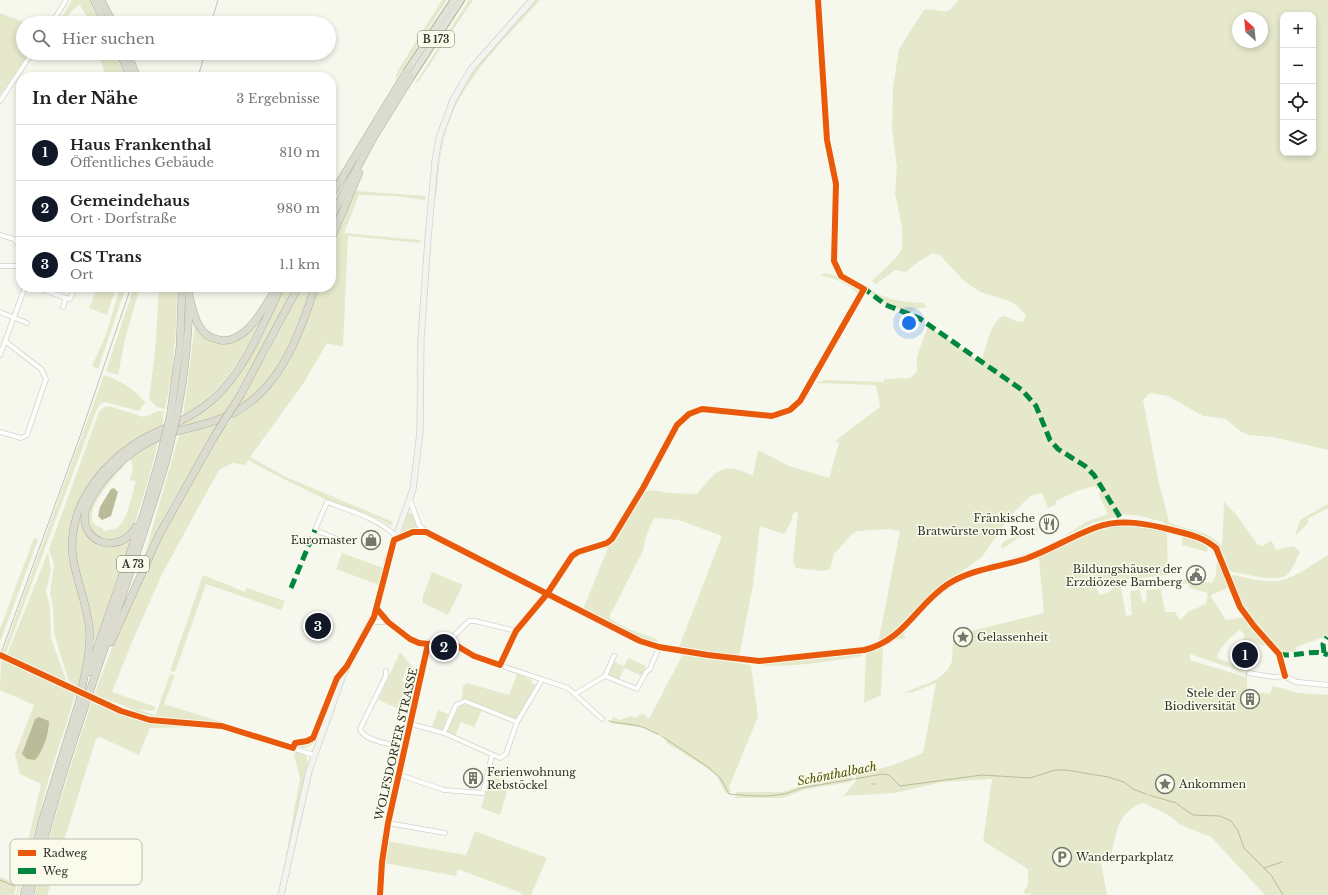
<!DOCTYPE html>
<html lang="de">
<meta charset="utf-8">
<style>
:root{--surface:#fff;--page:#f2f2f2;--text:#222;--muted:#767676;--line:#e0e0e0;--accent:#111827}
body{margin:0;font-family:"Libre Baskerville",serif;background:var(--page);color:var(--text)}
.controls{position:absolute;right:12px;top:12px;display:grid;overflow:hidden;border-radius:8px;box-shadow:0 2px 6px #0003}
.controls button{width:36px;height:36px;display:grid;place-items:center;padding:0;border:0;border-bottom:1px solid var(--line);background:var(--surface);color:var(--text);font:20px sans-serif}
.compass{position:absolute;left:1232px;top:12px;width:36px;height:36px;border-radius:50%;background:var(--surface);box-shadow:0 2px 6px #0003;rotate:333deg}
.you{position:absolute;left:909px;top:323px;width:14px;height:14px;margin:-10px;border:3px solid #fff;border-radius:50%;background:#1a73e8;box-shadow:0 0 0 6px #1a73e833}
.badge{display:grid;place-items:center;width:26px;height:26px;border-radius:50%;background:var(--accent);color:#fff;font-size:13px;font-weight:700}
.pin{position:absolute;translate:-50% -50%;border:2px solid #fff;box-shadow:0 1px 4px #0006}
.list{margin:0;padding:0;list-style:none}
h2{display:flex;justify-content:space-between;align-items:center;height:52px;margin:0;padding:0 16px;font-size:17px}
h2 small{font-size:13px;font-weight:400;color:var(--muted)}
.list li{display:grid;grid-template-columns:26px 1fr auto;gap:12px;align-items:center;box-sizing:border-box;height:56px;padding:0 16px;border-top:1px solid var(--line)}
.list b{display:block;font-size:15px;white-space:nowrap}
.list p{margin:0;font-size:13px;white-space:nowrap;color:var(--muted)}
.list em{font-size:13px;font-style:normal;color:var(--muted)}
.icon{flex:none;width:22px;height:22px;fill:none;stroke:currentColor;stroke-width:2;stroke-linecap:round;stroke-linejoin:round}
.map{position:relative;flex:none;width:1328px;height:895px;overflow:hidden}
.search{position:absolute;background:var(--surface);box-shadow:0 2px 6px #0003;left:16px;top:16px;width:320px;height:44px;display:flex;align-items:center;gap:10px;box-sizing:border-box;padding:0 14px;border-radius:22px;color:var(--muted);font-size:15px}
.panel{position:absolute;background:var(--surface);box-shadow:0 2px 6px #0003;left:16px;top:72px;width:320px;height:220px;border-radius:16px}
.map>svg:first-child{display:block}
.green{fill:#e6e8cc;fill-rule:evenodd}
.water{fill:#babc99}
.lines{fill:none;stroke-linecap:round;stroke-linejoin:round}
.stream{stroke:#babc99;stroke-width:1}
.minor-casing{stroke:#d2d3cc;stroke-width:5.5}
.tertiary-casing{stroke:#d2d3cc;stroke-width:6}
.secondary-casing{stroke:#d2d3cc;stroke-width:7}
.trunk-casing{stroke:#aeaf9f;stroke-width:8}
.motorway-casing{stroke:#aeaf9f;stroke-width:8}
.minor{stroke:#fefefc;stroke-width:4}
.tertiary{stroke:#fefefc;stroke-width:4.5}
.secondary{stroke:#f3f4ef;stroke-width:5.5}
.trunk{stroke:#e2e3d8;stroke-width:6}
.motorway{stroke:#dbdccf;stroke-width:7}
.rail{stroke:#bfc0bd;stroke-width:1}
.minor-bridge-casing{stroke:#d2d3cc;stroke-width:5.5;stroke-linecap:butt}
.motorway-bridge-casing{stroke:#aeaf9f;stroke-width:8;stroke-linecap:butt}
.minor-bridge{stroke:#fefefc;stroke-width:4}
.motorway-bridge{stroke:#dbdccf;stroke-width:7}
.quiet{stroke:#00873e;stroke-width:5;stroke-dasharray:10 5;stroke-linecap:butt}
.cycleway-casing{stroke:#fafbeb;stroke-width:8}
.cycleway{stroke:#e8590c;stroke-width:6}
.labels{text-anchor:middle;stroke-width:3;stroke-linejoin:round;paint-order:stroke}
.shield{fill:#fafbeb;stroke:#6d6e64;stroke-width:1}
.shield-label{font-size:10px;font-weight:bold;fill:#30312a}
.poi-label{font-size:11px;fill:#30312a;stroke:#fafbeb;text-anchor:end}
.street-label{font-size:11px;fill:#30312a;stroke:#fafbeb}
.water-label{font-size:12px;font-style:italic;fill:#525200;stroke:#fafbeb}
.key{fill:#fafbeb;stroke:#bdbeb1;stroke-width:1}
.key-label{font-size:11px;fill:#30312a}
</style>
<div class="map">
<svg width="1328" height="895" viewBox="0 0 1328 895">
<rect width="100%" height="100%" fill="#f6f8ee"/>
<g class="green">
<path d="M72 0H89L100 23H89L90 21 79 4 67 16 68 19H61Z"/>
<path d="M442 0H447L395 81 397 72Z"/>
<path d="M469 0H473L419 81 414 85Z"/>
<path d="M537 0H540C502 43 455 84 443 143 439 161 438 180 436 198L434 197C439 151 446 106 475 68 493 43 517 22 537 0Z"/>
<path d="M958 0H1328V450L1273 437 1249 435 1240 431 1226 419 1203 416 1168 396 1150 393 1143 400 1158 479 1169 522C1187 531 1208 529 1222 546L1224 502 1235 513 1258 545 1263 546 1270 541 1273 543 1276 550 1294 546 1300 552C1296 559 1293 569 1288 574 1279 584 1241 573 1230 571L1217 548 1195 534 1165 528V525L1163 522 1140 516 1118 514V517L1095 522 1061 538 1086 522 1108 514 1098 493 1106 490 1103 485 1096 489 1095 486 1077 491 1056 501 1055 505 1048 508 1042 493 1030 496 1010 516 982 557 936 590 902 627 889 639 878 644 900 531 889 529 858 531 852 534 834 554 830 569 823 571 796 568 793 562 798 512 793 513 791 522 784 534 760 526 753 585 739 657 679 647 722 536 679 520 654 518 646 536 643 551 609 617C624 630 639 632 657 639L659 644C631 640 607 622 583 609L608 548H602L613 541 642 493 653 490 668 493 697 494C716 471 722 460 753 476L758 450 789 466 829 478 839 443 835 441 880 407 876 385 815 383 825 380 884 382V379L910 378 917 372V356L928 326 981 362C986 350 990 318 1005 316L1018 322 1024 321 1026 315 1015 304 1007 300 980 292 963 280 940 255 933 253 918 262 906 272 895 270 876 284 873 283 872 281 896 258 902 249V227L895 193 897 167 892 128 893 88 899 49 924 10C940 7 946 20 958 0ZM1283 15H1313V153H1283ZM1238 18H1262V42H1238Z"/>
<path d="M0 13 26 23H23V53H29L0 95Z"/>
<path d="M97 53H115L125 77H107Z"/>
<path d="M356 191 426 196 425 200 395 196 359 195 344 233 420 240 421 243 348 236 343 347 327 343 303 384 250 457 286 477 393 522 391 526C371 513 347 508 325 499 299 487 273 474 248 460L245 465 233 463 219 470 163 572 132 642 112 692 156 707 154 711 137 709 154 715 156 714 170 674 175 675 164 704 292 744 291 745 222 725 196 721 161 719 145 716 122 705 94 695 125 613 169 521 224 426C227 426 234 416 238 412 247 406 257 399 266 392 295 366 305 323 317 287H331V246L351 197Z"/>
<path d="M825 273C837 276 853 279 861 290L859 295C848 283 834 277 819 276Z"/>
<path d="M867 286C882 300 904 302 923 303L927 307 916 309 909 313 884 303 867 291Z"/>
<path d="M98 287H116L107 315 89 308Z"/>
<path d="M120 287H126L98 369 92 366 106 335Z"/>
<path d="M134 287H140L125 339 118 375 106 371Z"/>
<path d="M159 287H177L176 329 172 376 165 409 157 407 149 399 155 353Z"/>
<path d="M284 287H293L263 347 223 416 181 428V423L213 402 267 323Z"/>
<path d="M302 287H312C300 320 288 364 262 389 255 397 244 403 235 409L267 355Z"/>
<path d="M261 321C242 359 221 393 183 416L195 325 200 333 216 342 251 329Z"/>
<path d="M104 375C121 381 134 389 145 402L139 411 105 402 100 404 97 409 6 653 3 652Z"/>
<path d="M109 406 144 417 159 411H164L162 427 105 465 71 532 86 618 88 642 84 671 78 687 72 684 68 679 54 633 53 606 50 593 54 565 49 549 99 412 104 407Z"/>
<path d="M220 421 171 504 144 557 180 432Z"/>
<path d="M158 441 151 471 134 526C118 554 79 538 89 510 95 491 111 477 123 463L124 466C116 474 73 521 101 527L104 531C109 530 114 530 119 526 128 519 132 493 136 481L130 480 133 468 130 457Z"/>
<path d="M1328 504V508L1307 519 1309 522 1295 536 1300 520Z"/>
<path d="M408 513H411L420 529 402 535 400 534Z"/>
<path d="M80 516 83 517 93 539 123 543 133 537 95 644 92 622 75 558V539Z"/>
<path d="M1126 524 1167 532 1168 575 1101 582 1096 588 1100 595 1110 592 1113 587H1121L1126 616 1132 615 1130 591 1140 590 1142 600 1144 602 1147 599 1146 590 1161 589 1165 612H1175L1180 620 1188 612 1206 604 1208 593 1190 588 1188 584 1180 583 1178 580 1180 579 1212 583 1216 575 1217 558 1230 587 1211 595V597L1226 620 1245 617 1265 645 1263 646 1252 641 1246 643 1243 640 1245 635 1240 630C1230 637 1220 646 1217 658L1239 666 1246 671 1237 670 1190 654V660L1239 675 1245 677V673L1247 674V702L1258 698 1259 692 1270 694 1273 686 1299 693 1328 695V895H1265L1211 837 1181 825 1167 814 1143 803C1115 813 1117 834 1110 860L1100 857 1107 895H1030L1031 892 1027 895 1023 892 1028 885V869L983 841 992 779 942 782 895 793 843 796 856 781V775L893 765 923 753 936 683 913 692 904 693C921 685 942 682 951 664 954 657 951 645 955 635L1044 613 1039 560 1034 559C1013 566 989 569 969 578 942 589 920 612 903 636L906 638 895 640 930 600 958 580 978 572 1036 557 1099 528Z"/>
<path d="M1037 527 1038 530 1020 537 1002 549 1001 547 1003 542 1007 540Z"/>
<path d="M1182 536C1191 538 1203 540 1208 548L1207 552 1182 545Z"/>
<path d="M34 538 38 540 0 642V629Z"/>
<path d="M48 552 51 571 46 591 50 608 51 638 67 683 7 655Z"/>
<path d="M342 553 383 568 379 585 336 569Z"/>
<path d="M1328 555V636L1298 646 1296 648V652H1283C1259 632 1240 606 1230 577L1234 575C1247 578 1261 582 1275 581 1294 580 1312 564 1328 555Z"/>
<path d="M432 572 463 585 448 615 423 603V596Z"/>
<path d="M203 575 245 592 247 588 285 601 281 610 206 584 175 672 170 671Z"/>
<path d="M883 648 881 695 864 703 866 652Z"/>
<path d="M400 652 413 668 407 667 402 681 409 683 397 708 378 700Z"/>
<path d="M862 653V656C826 662 790 668 754 665Z"/>
<path d="M683 654 751 665 758 717 729 787 731 791 726 794 717 776 707 768 667 743 665 739 644 728 611 723 613 717 619 720 631 716 636 718 643 713 649 719Z"/>
<path d="M1 658 76 693 48 781 18 895H16L41 784 20 774 15 754 34 705 0 690ZM39 717 49 721V726L41 752Z"/>
<path d="M628 658 646 666 642 676 624 668 619 680 608 675 614 662 624 666Z"/>
<path d="M517 674 532 680 531 683 536 685 517 717 515 719 462 700 463 686 467 683 509 695Z"/>
<path d="M92 702 106 708 150 722 204 727 150 728 139 755 100 737 96 739 59 856 60 857 58 860 47 895H35C50 829 70 766 92 702Z"/>
<path d="M463 704 482 710 474 727 461 722 455 736 446 732 456 709Z"/>
<path d="M438 710 448 714 443 730 432 726Z"/>
<path d="M321 721H324C318 736 315 752 297 747L296 744 312 741Z"/>
<path d="M297 751 306 756 308 762 287 857 286 856 300 778 294 754Z"/>
<path d="M853 776 850 782 807 789 783 798H735L736 792H783L805 784Z"/>
<path d="M491 777 510 782 500 815 481 808Z"/>
<path d="M475 831 547 858 531 895H521V893L458 869 456 876 384 863 387 841 466 855Z"/>
<path d="M0 877 17 884 14 895H0Z"/>
</g>
<g class="water">
<path d="M114 488 118 492 111 516 102 520 98 516 100 507 111 489Z"/>
<path d="M39 717 49 721C49 734 43 751 35 760L27 759 22 754 35 719Z"/>
</g>
<g class="lines">
<g class="stream">
<path d="M609 721C618 724 625 723 634 725 643 726 650 731 658 734"/>
<path d="M663 737 708 767 721 779 729 794C754 796 778 799 801 788L883 774 889 775 900 786 982 775 1030 778 1055 770H1066L1108 777 1124 782 1133 789 1146 794"/>
<path d="M872 784H875"/>
<path d="M1149 795 1176 803 1193 815 1220 816 1231 821 1238 831 1244 848 1271 875 1283 895"/>
<path d="M1264 868 1282 862"/>
<path d="M0 880 14 886"/>
</g>
<g class="minor-casing">
<g id="minor">
<path d="M52 23 66 0"/>
<path d="M0 101 32 53"/>
<path d="M0 235 14 239 21 248"/>
<path d="M0 266H21"/>
<path d="M36 287 66 298 63 307"/>
<path d="M66 298 70 299 75 287"/>
<path d="M0 312 27 323"/>
<path d="M0 355 25 287"/>
<path d="M0 432 21 438 27 435 46 379 41 369 5 341"/>
<path d="M340 540 315 530 327 502C351 511 376 518 395 535"/>
<path d="M377 609 388 622 410 639 419 643 449 641 469 621H475L516 631"/>
<path d="M372 622H388"/>
<path d="M449 641 484 660 568 688 602 719"/>
<path d="M16 662 71 688"/>
<path d="M500 665 516 631 547 594"/>
<path d="M386 671V676L360 729C363 741 394 745 405 747"/>
<path d="M1249 673 1274 677 1285 676"/>
<path d="M605 676 637 689 646 672 650 669 659 647"/>
<path d="M575 694 605 676 614 656"/>
<path d="M102 703 121 711 150 720 222 726 314 755"/>
<path d="M411 724 444 733 500 758 506 754 517 722 542 680"/>
<path d="M444 733 456 705 465 701 517 722"/>
<path d="M400 775 444 790 483 793 492 755"/>
<path d="M388 823 445 833"/>
<path d="M380 895 382 862 388 823 428 644"/>
</g>
</g>
<g class="tertiary-casing">
<g id="tertiary">
<path d="M410 500 419 525 426 532 626 635 659 647 759 661 864 650 878 646 890 640 906 626 929 598 962 576 1041 553 1098 526 1133 523 1196 536 1208 542 1216 548 1240 607 1254 626 1279 654 1285 676 1296 682 1328 685"/>
<path d="M394 540 413 532H426"/>
</g>
</g>
<g class="secondary-casing">
<path id="secondary" d="M281 895 309 771 343 675 377 609 388 559 413 489 420 432 421 339 428 239 435 161 439 138 453 100 471 69 532 0"/>
</g>
<g class="trunk-casing">
<g id="trunk">
<path d="M407 71 454 0"/>
<path d="M411 77 461 0"/>
</g>
</g>
<g class="motorway-casing">
<g id="motorway">
<path d="M94 0 105 23"/>
<path d="M101 0 113 23"/>
<path d="M120 53 130 77"/>
<path d="M127 53 137 77"/>
<path d="M331 196 407 71"/>
<path d="M331 217 372 140 411 77"/>
<path d="M331 239 359 173"/>
<path d="M189 295C194 314 197 337 220 340 228 342 236 338 243 333 257 322 266 304 276 289"/>
<path d="M241 394 298 287"/>
<path d="M177 415C185 372 190 331 189 287"/>
<path d="M170 417 180 346 182 287"/>
<path d="M136 527C120 555 81 544 85 514 87 503 95 491 102 482 119 461 141 443 167 434 186 428 207 425 225 417 279 394 298 338 315 287"/>
<path d="M111 642 159 535 214 437"/>
<path d="M89 672 144 513 159 461"/>
<path d="M80 696C85 673 92 648 89 625 83 581 62 560 78 512 89 482 114 456 141 440 165 427 191 419 212 400 245 371 262 326 281 287"/>
<path d="M24 895 42 821 82 693"/>
<path d="M30 895C64 747 123 606 166 461"/>
</g>
</g>
<use href="#minor" class="minor"/>
<use href="#tertiary" class="tertiary"/>
<use href="#secondary" class="secondary"/>
<use href="#trunk" class="trunk"/>
<use href="#motorway" class="motorway"/>
<g class="rail">
<path d="M211 23 218 0"/>
<path d="M198 77 205 53"/>
<path d="M0 656 79 439 131 287"/>
</g>
<g class="minor-bridge-casing">
<g id="minor-bridge">
<path d="M0 655 16 662"/>
<path d="M71 688 102 703"/>
</g>
</g>
<g class="motorway-bridge-casing">
<g id="motorway-bridge">
<path d="M214 437 241 394"/>
<path d="M159 461 170 417"/>
<path d="M166 461 177 415"/>
</g>
</g>
<use href="#minor-bridge" class="minor-bridge"/>
<use href="#motorway-bridge" class="motorway-bridge"/>
<g class="quiet">
<path d="M862 287 886 305 919 318 1022 390 1036 406 1050 440 1058 449 1085 466 1094 475 1123 522"/>
<path d="M291 588 315 530"/>
<path d="M1324 653 1323 644 1327 637"/>
<path d="M1279 654C1295 658 1313 648 1328 655"/>
</g>
<g class="cycleway-casing">
<g id="cycleway">
<path d="M377 609 388 622 410 639 419 643 428 644 449 641 474 656 500 665 516 631 547 594 572 556 578 552 607 543 612 539 643 488 677 425 689 414 702 409 772 416 790 410 800 401 864 289 841 276 834 261 836 184 827 140 818 0"/>
<path d="M0 655 121 711 150 720 222 726 293 748 295 743 307 741 313 738 337 678 347 666 374 617 394 540 413 532H426L640 641 659 647 708 655 759 661 864 650C904 641 916 605 948 584 972 569 999 567 1025 559 1050 550 1072 536 1097 527 1121 518 1148 524 1172 530 1188 534 1203 537 1216 548L1240 607 1254 626 1279 654 1285 676"/>
<path d="M380 895 382 862 388 823 428 644"/>
</g>
</g>
<use href="#cycleway" class="cycleway"/>
</g>
<defs>
<g id="restaurant-ring" transform="scale(1)"><circle r="9.5" fill="#fafbeb" stroke="#75776f" stroke-width="1.5"/><path d="M-5-6h1v4h1v-4h1v4h1v-4h1v5L-1.5 .5V6h-2V.5L-5-1ZM5-6V6H3V1.5H1.5Q1.5-4 5-6Z" fill="#75776f"/></g>
<g id="shop-ring" transform="scale(1)"><circle r="9.5" fill="#fafbeb" stroke="#75776f" stroke-width="1.5"/><path d="M-5-2.5h2.3a2.7 3.5 0 0 1 5.4 0H5L5.5 6h-11ZM-1.5-2.5h3a1.5 2.3 0 0 0-3 0Z" fill="#75776f"/></g>
<g id="civic-ring" transform="scale(1)"><circle r="9.5" fill="#fafbeb" stroke="#75776f" stroke-width="1.5"/><path d="M-.6-6.5H3V-4.5H.6V-3L4-1V1h2V6H-6V1h2V-1L-.6-3ZM-1.2 2.5V6h2.4V2.5Z" fill="#75776f"/></g>
<g id="sight-ring" transform="scale(1)"><circle r="9.5" fill="#fafbeb" stroke="#75776f" stroke-width="1.5"/><path d="M0-6L1.8-2.2L6-1.7L2.9 1.2L3.7 5.4L0 3.3L-3.7 5.4L-2.9 1.2L-6-1.7L-1.8-2.2Z" fill="#75776f"/></g>
<g id="building-ring" transform="scale(1)"><circle r="9.5" fill="#fafbeb" stroke="#75776f" stroke-width="1.5"/><path d="M-4-6H4V6H1V3H-1V6H-4ZM-2.5-4.3h1.7v1.8h-1.7ZM.8-4.3h1.7v1.8H.8ZM-2.5-1h1.7V.8h-1.7ZM.8-1h1.7V.8H.8Z" fill="#75776f"/></g>
<g id="parking-ring" transform="scale(1)"><circle r="9.5" fill="#fafbeb" stroke="#75776f" stroke-width="1.5"/><path d="M-3.5-5.5H1a3.5 3.5 0 0 1 0 7H-1V5.5H-3.5ZM-1-3.4V-.6H.8a1.4 1.4 0 0 0 0-2.8Z" fill="#75776f"/></g>
</defs>
<g fill-rule="evenodd">
<use href="#restaurant-ring" x="1049" y="524"/>
<use href="#shop-ring" x="371" y="540"/>
<use href="#civic-ring" x="1196" y="575"/>
<use href="#sight-ring" x="963" y="637"/>
<use href="#building-ring" x="1250" y="699"/>
<use href="#building-ring" x="473" y="778"/>
<use href="#sight-ring" x="1165" y="784"/>
<use href="#parking-ring" x="1062" y="857"/>
</g>
<g class="labels">
<g class="shield">
<rect x="418" y="31" width="36" height="16" rx="3"/>
<rect x="117" y="556" width="32" height="16" rx="3"/>
</g>
<g class="shield-label">
<text x="436" y="43">B 173</text>
<text x="133" y="568">A 73</text>
</g>
<g class="poi-label">
<text x="1035" y="522">Fränkische<tspan x="1035" dy="13">Bratwürste vom Rost</tspan></text>
<text x="357" y="544">Euromaster</text>
<text x="1182" y="573">Bildungshäuser der<tspan x="1182" dy="13">Erzdiözese Bamberg</tspan></text>
<text x="977" y="641" text-anchor="start">Gelassenheit</text>
<text x="1236" y="697">Stele der<tspan x="1236" dy="13">Biodiversität</tspan></text>
<text x="487" y="776" text-anchor="start">Ferienwohnung<tspan x="487" dy="13">Rebstöckel</tspan></text>
<text x="1179" y="788" text-anchor="start">Ankommen</text>
<text x="1076" y="861" text-anchor="start">Wanderparkplatz</text>
</g>
<g class="street-label">
<text transform="translate(396 744) rotate(-77)" y="4">WOLFSDORFER STRASSE</text>
</g>
<g class="water-label">
<text transform="translate(837 774) rotate(-11)" y="4">Schönthalbach</text>
</g>
</g>
<rect x="10" y="839" width="132" height="46" rx="6" class="key"/>
<rect x="18" y="850" width="18" height="6" fill="#e8590c"/>
<rect x="18" y="868" width="18" height="6" fill="#00873e"/>
<g class="key-label">
<text x="43" y="857">Radweg</text>
<text x="43" y="875">Weg</text>
</g>
</svg>
<div class="controls">
<button>+</button>
<button>−</button>
<button><svg class="icon" aria-label="locate" viewBox="0 0 24 24"><circle cx="12" cy="12" r="6"/><path d="M12 2v4M12 18v4M2 12h4M18 12h4"/></svg></button>
<button><svg class="icon" aria-label="layers" viewBox="0 0 24 24"><path d="M12 4l9 5-9 5-9-5zM3 14l9 5 9-5"/></svg></button>
</div>
<svg class="compass" viewBox="-18 -18 36 36"><path d="M0-13l5 13h-10z" fill="#e53935"/><path d="M0 13l5-13h-10z" fill="#767676"/></svg>
<div class="you"></div>
<div class="pin badge" style="left:1245px;top:655px">1</div>
<div class="pin badge" style="left:444px;top:647px">2</div>
<div class="pin badge" style="left:318px;top:626px">3</div>
<div class="search"><svg class="icon" aria-label="search" viewBox="0 0 24 24"><circle cx="10" cy="10" r="6"/><path d="M15 15l6 6"/></svg>Hier suchen</div>
<section class="panel">
<h2>In der Nähe<small>3 Ergebnisse</small></h2>
<ul class="list">
<li><span class="badge">1</span><div><b>Haus Frankenthal</b><p>Öffentliches Gebäude</p></div><em>810 m</em></li>
<li><span class="badge">2</span><div><b>Gemeindehaus</b><p>Ort · Dorfstraße</p></div><em>980 m</em></li>
<li><span class="badge">3</span><div><b>CS Trans</b><p>Ort</p></div><em>1.1 km</em></li>
</ul>
</section>
</div>
